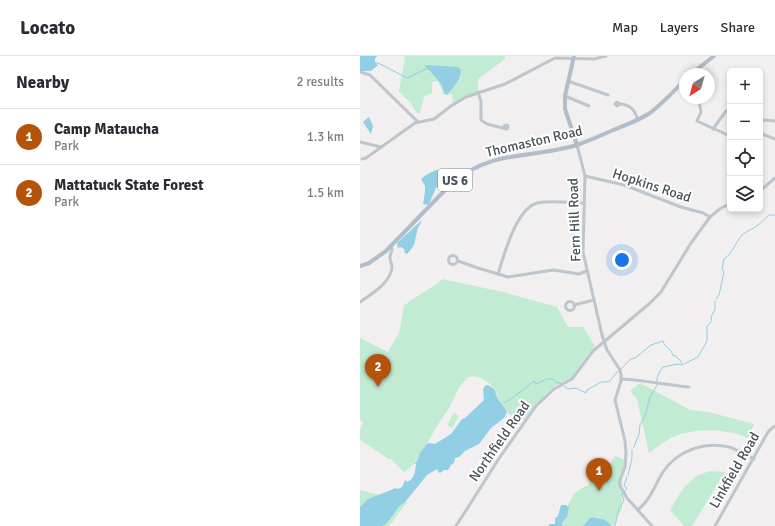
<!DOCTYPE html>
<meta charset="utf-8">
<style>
:root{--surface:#fff;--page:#f7f7f7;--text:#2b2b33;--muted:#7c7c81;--line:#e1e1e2;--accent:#b45309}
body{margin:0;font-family:Signika,sans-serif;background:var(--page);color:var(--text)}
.controls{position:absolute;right:12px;top:12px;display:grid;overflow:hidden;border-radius:6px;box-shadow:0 2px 6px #0003}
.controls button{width:36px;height:36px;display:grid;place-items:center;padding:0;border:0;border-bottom:1px solid var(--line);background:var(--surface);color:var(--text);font:20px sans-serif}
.compass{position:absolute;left:319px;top:12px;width:36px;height:36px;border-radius:50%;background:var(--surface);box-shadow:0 2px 6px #0003;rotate:217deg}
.you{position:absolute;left:262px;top:204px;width:14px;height:14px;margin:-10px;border:3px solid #fff;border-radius:50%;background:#1a73e8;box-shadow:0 0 0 6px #1a73e833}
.badge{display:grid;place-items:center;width:26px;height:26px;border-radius:50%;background:var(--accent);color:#fff;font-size:13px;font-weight:700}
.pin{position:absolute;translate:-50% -33px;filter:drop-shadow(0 1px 2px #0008)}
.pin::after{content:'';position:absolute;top:21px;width:14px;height:12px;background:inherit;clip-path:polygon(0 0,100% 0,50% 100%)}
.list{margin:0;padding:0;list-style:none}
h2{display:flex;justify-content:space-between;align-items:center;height:52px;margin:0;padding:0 16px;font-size:17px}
h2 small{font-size:13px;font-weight:400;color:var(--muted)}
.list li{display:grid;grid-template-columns:26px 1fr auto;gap:12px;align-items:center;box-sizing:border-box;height:56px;padding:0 16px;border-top:1px solid var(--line)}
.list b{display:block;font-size:15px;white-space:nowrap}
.list p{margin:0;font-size:13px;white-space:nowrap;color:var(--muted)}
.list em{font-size:13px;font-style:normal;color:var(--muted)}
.icon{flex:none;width:22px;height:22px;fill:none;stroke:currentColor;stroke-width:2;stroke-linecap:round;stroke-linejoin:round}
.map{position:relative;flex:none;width:415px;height:470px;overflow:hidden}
header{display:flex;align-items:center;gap:24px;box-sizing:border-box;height:56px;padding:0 20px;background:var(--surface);border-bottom:1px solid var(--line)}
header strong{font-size:19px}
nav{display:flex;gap:22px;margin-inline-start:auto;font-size:14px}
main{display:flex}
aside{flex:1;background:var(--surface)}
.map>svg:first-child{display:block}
.green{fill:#c1ebd3}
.water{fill:#92cee4}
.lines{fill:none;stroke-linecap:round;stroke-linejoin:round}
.stream{stroke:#92cee4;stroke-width:1}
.minor{stroke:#bec5cc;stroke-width:3}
.major{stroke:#b1bdcb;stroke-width:4}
.labels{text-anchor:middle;stroke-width:4;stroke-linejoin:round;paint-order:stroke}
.shield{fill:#fff;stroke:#7f858c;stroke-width:1}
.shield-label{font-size:13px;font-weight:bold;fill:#48515a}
.street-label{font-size:14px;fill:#48515a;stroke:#fff}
</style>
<header>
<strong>Locato</strong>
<nav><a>Map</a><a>Layers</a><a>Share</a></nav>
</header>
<main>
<aside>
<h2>Nearby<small>2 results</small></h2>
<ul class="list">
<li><span class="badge">1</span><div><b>Camp Mataucha</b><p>Park</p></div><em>1.3 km</em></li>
<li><span class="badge">2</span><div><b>Mattatuck State Forest</b><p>Park</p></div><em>1.5 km</em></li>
</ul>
</aside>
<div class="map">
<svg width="415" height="470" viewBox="0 0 415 470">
<rect width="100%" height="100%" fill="#f1efef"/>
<g class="green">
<path d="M42 0H145V3L118 23V36L93 48 92 38 84 39 78 25 72 26V37L64 41 60 57H57L50 46 39 36 45 1Z"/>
<path d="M82 223 143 236 197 251 208 271H223L235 290 226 301 211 322 195 330 188 336 163 364C159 363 153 361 149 358 137 349 140 332 123 323 118 321 115 319 108 321 106 324 102 327 100 330 96 337 93 345 89 352 83 361 76 370 72 379 65 392 56 409 44 416L31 403H29L0 384V374L3 366 0 364V282L28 296 39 277 44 250 51 244 77 228Z"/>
<path d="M280 327 330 354 348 356 394 368 388 382C366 372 331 371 309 383 302 387 296 392 289 397L277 343 270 335Z"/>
<path d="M94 357 99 360 92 372 87 369Z"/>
<path d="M255 400 265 404 264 411 260 424 262 436V454L258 459 254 470C248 469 238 457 230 462 227 464 226 468 223 470H203L202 467 205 464 208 458V449L215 437 219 434 228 429 240 414 250 408Z"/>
<path d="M351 415 365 416 332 470H324L310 454C317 442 326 425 339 419 343 417 347 416 351 415Z"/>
<path d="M0 434 47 446 29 470H0Z"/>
</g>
<g class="water">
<path d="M0 0H17L15 3V7L18 9 11 15H0Z"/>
<path d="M64 9 98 11 101 14C101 24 93 31 87 39 83 36 84 34 82 30 78 22 70 16 64 9Z"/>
<path d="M9 61 13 70 11 78 3 66Z"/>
<path d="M76 114H80L85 119 87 124 76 132 70 146 68 149 63 148 65 136V130L61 123 66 119Z"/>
<path d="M62 164C61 167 59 170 58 172 54 185 57 188 47 198L44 196 45 194 41 191 38 192 37 187Z"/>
<path d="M126 329H128L134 333 138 343 147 356 144 362 131 372 119 388 105 395 99 401 95 402 94 407 91 409 88 414H84L82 416 79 417 77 413 67 419 45 446 38 451 34 458 26 468 22 470H0V451L8 443 36 432 38 433 42 431 45 424 47 426C55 423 55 415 56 408H54L57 405 60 397 68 387 75 388 91 378 102 363 105 362 124 344 123 333Z"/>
<path d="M201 449H206L209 451 207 461 202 467 203 470H188L190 468H195V462L198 460Z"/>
<path d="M234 461 245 464 252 470H223L230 462Z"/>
</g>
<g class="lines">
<g class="stream">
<path d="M14 6 20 8 47 22 68 12"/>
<path d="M356 243 359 239 364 216 362 213 364 203C374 196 374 188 382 179 387 175 393 173 398 169 402 166 405 162 409 159H415"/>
<path d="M261 313 271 303 275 302 291 289 303 285C304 291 312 293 313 300L315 299 317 302 321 305 322 308"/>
<path d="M187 323H193L196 326 202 328"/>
<path d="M204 330 208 333 216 332 226 337 227 334 241 326H246L250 325 258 315"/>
<path d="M156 339C162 335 168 330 174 325L176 328 185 324"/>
<path d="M144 347 155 340"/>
<path d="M274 391 279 378 280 369 285 360 290 341 297 329V322L300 315 303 311 318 308 322 309 338 301 347 285V270L352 265 351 261 355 253V245"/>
<path d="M268 419 272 402V394"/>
<path d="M265 435 267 432 264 430 267 421"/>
<path d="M255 470 259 452 264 445 262 437"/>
</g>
<g class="minor">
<path d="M0 16 10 19 58 66"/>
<path d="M208 25 248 39"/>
<path d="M118 36 121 45V64L127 68 143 72"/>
<path d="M205 40 229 50"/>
<path d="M339 45 341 56 337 65 370 80"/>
<path d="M260 48 257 50 255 48 257 46 260 48C271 49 274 53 278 64"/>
<path d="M400 65 404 64 415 65"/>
<circle cx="146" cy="71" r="2"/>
<path d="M353 73 366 55 370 53"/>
<path d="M400 77 415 83"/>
<path d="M0 86 21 91"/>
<path d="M217 89 225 120 223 196 242 279 247 294 260 314 261 319V325L255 344 265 385 266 397 265 411 260 424V430L267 442 292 470"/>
<path d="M2 103 6 102 55 67 74 63 91 50 106 41 145 28 195 2 234 3 246 0"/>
<path d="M225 120 264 129 321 151 343 157 350 161"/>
<path d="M400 135 415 122"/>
<circle cx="93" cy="204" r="4.5"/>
<path d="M98 205 118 212 148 221 193 214 219 218 227 215"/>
<path d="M138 218C144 199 156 153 177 147 191 144 209 147 224 147"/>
<circle cx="210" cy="250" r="4.5"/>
<path d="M0 246C11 238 31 227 32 211 32 208 30 205 30 202 30 198 32 196 32 193L31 191"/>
<path d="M214 249 234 244"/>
<path d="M261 323C284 324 306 329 329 331"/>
<path d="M278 454C292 442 294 430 303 416 317 395 344 385 369 391 378 394 386 399 394 403"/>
<path d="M96 470 140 401 176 350 194 333 212 323 233 295 289 248 301 236 331 187 350 161 361 152 370 148"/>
<path d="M355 470 408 376 412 372 415 370"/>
</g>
<g class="major">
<path d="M214 0 205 40V53L217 89"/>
<path d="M331 18 354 0"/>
<path d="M0 210 9 207 26 195 91 128C131 93 171 103 217 89 228 85 240 80 251 75 263 70 278 65 290 57 302 48 314 35 325 24"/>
</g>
</g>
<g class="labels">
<rect class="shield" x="78" y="113" width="34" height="22" rx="3"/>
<g class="shield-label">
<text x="95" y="129">US 6</text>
</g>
<g class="street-label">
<text transform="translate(174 85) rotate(-13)" y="5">Thomaston Road</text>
<text transform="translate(292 129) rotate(18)" y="5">Hopkins Road</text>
<text transform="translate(214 164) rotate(-92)" y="5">Fern Hill Road</text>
<text transform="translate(139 385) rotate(-55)" y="5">Northfield Road</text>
<text transform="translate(374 414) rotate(-60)" y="5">Linkfield Road</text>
</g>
</g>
</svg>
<div class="controls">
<button>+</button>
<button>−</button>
<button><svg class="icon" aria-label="locate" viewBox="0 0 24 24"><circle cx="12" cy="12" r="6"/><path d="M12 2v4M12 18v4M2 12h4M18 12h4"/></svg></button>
<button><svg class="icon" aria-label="layers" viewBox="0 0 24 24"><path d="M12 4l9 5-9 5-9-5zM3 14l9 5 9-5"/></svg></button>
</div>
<svg class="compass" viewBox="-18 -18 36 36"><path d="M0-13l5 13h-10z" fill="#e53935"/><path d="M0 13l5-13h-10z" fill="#7c7c81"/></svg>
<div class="you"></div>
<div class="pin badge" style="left:239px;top:435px">1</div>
<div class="pin badge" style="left:18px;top:331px">2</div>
</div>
</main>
